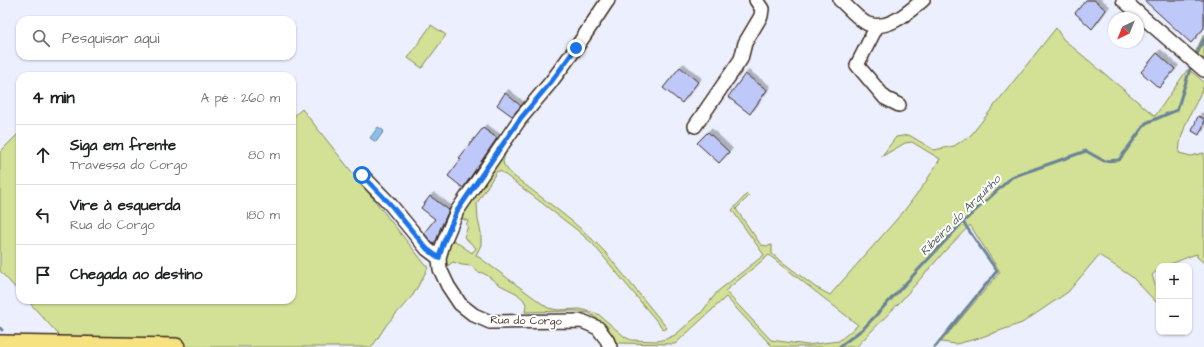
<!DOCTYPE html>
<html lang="pt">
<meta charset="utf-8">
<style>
:root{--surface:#fff;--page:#f6f6f6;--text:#202124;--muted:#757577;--line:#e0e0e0}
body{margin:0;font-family:"Architects Daughter",sans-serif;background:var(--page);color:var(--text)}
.controls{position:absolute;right:12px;bottom:12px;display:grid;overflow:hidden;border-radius:8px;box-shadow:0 1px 3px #0004}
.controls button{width:36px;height:36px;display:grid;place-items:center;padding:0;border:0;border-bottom:1px solid var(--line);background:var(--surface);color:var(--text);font:20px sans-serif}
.compass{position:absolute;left:1108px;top:12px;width:36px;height:36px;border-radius:50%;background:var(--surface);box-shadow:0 1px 3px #0004;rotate:223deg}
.stop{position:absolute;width:12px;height:12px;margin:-9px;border:3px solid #1a73e8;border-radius:50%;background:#fff}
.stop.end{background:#1a73e8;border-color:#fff;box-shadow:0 1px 4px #0008}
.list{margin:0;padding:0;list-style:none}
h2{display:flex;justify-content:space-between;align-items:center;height:52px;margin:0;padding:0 16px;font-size:17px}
h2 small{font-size:13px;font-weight:400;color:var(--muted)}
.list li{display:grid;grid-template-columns:26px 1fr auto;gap:12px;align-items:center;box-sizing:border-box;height:60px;padding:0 16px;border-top:1px solid var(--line)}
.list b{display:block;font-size:15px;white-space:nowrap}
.list p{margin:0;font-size:13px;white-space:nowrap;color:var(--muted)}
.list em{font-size:13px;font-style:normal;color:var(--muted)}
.icon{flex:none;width:22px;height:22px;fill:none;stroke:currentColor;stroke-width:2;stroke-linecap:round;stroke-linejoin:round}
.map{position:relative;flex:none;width:1204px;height:347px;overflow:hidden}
.search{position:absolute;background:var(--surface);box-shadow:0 1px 3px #0004;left:16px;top:16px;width:280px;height:44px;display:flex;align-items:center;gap:10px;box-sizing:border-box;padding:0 14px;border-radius:12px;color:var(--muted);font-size:15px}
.panel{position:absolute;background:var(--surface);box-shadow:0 1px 3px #0004;left:16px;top:72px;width:280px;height:232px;border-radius:12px}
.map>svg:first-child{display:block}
.green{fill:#d2e195;stroke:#86865a;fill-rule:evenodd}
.water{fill:#8bbfe7;stroke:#6b8397}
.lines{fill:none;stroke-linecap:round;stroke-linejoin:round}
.stream{stroke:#6b8397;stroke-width:3}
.building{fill:#bec9fa;stroke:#3b2a1e;filter:url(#shadow)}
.minor-casing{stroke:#3b2a1e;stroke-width:16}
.major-casing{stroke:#3b2a1e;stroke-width:20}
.minor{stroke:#fff;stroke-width:13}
.major{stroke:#f7e281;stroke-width:17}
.route{stroke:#1a73e8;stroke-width:5}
.labels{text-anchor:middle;stroke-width:4;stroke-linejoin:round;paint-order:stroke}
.street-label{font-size:11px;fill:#3b2a1e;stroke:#fff}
.water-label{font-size:12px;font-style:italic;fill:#575e64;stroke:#fff}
</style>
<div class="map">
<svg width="1204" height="347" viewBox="0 0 1204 347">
<defs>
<filter id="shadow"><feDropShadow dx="3.5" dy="-3.5" stdDeviation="0" flood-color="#0004"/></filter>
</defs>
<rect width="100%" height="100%" fill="#eceffe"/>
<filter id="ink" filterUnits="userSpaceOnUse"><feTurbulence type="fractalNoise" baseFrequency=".025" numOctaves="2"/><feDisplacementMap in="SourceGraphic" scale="8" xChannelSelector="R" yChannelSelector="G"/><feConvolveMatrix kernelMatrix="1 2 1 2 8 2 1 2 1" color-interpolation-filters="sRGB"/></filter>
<g filter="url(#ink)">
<g class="green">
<path d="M431 25 446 35 422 68 408 58Z"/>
<path d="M1056 28 1063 39 1155 116 1187 70 1192 72 1204 82V85C1195 108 1180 128 1179 153L1191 156 1204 153V263L1197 257V254C1185 257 1171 266 1159 266V269L1152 275 1156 288 1159 291V305L1132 277 1099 255 1068 292 1022 323 976 339 956 344 941 342 1000 272 970 225 944 252 900 302 862 341 856 347H773L747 320 726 297 675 344 616 343 607 326 589 313 575 311 525 312 526 304 523 299 516 293 498 284 488 276 483 273 478 272 471 266 462 265 453 262 446 267 445 250 450 239H452L472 253 476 248 464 237 468 226 466 225 468 221 460 218 469 201 494 166V163L525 118 529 123C516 129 507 147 503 161L504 165 511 174C543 199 578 223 605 252L667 328 664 330 593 244 577 230 503 173 500 171H497L477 203 478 220 481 233V245L476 255 548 308 558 310 580 309 598 314 625 337 631 340 657 341 666 339 675 335 701 313 718 291 764 255 732 210 747 194 749 196 736 209 761 245 768 246 772 245V254L815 287 830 295 904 211 925 183 940 159 912 142 905 143 881 157 896 137 909 135 934 150 954 146 971 135ZM769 255 858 325 839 341 807 345 771 340 725 291Z"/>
<path d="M1204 34V60L1195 53Z"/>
<path d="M302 109 428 268 413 295 387 324 372 347H70L27 300H292V118Z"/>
<path d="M20 132V293L0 271V152Z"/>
</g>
<path class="water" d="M378 127 384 131 376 142 370 138Z"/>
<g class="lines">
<g class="stream">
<path d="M1197 54 1204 39"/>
<path d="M0 328 2 330"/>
<path d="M839 347 864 328 963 222 1012 177 1086 151 1104 161 1119 160 1146 123 1177 110 1190 69"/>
<path d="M935 347 997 271 963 222"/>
</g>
</g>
<g class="building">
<path d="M1086 0H1094L1106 10 1092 29 1075 13Z"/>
<path d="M1144 0H1204V28L1191 43Z"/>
<path d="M1157 53 1175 69 1159 88 1141 72Z"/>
<path d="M680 67 698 82 682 103 663 88Z"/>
<path d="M745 74 767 90 750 114 728 97Z"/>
<path d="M505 93 521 106 512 116 497 105Z"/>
<path d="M1198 116 1204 119V124L1199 135 1192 131Z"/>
<path d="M483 128 497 138 463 188 448 176 461 159 459 158Z"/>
<path d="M708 132 729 152 719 163 697 143Z"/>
<path d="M430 196 449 210 442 225 440 229 437 239 433 244 424 233 435 219 421 208Z"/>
</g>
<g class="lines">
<g class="minor-casing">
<g id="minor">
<path d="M608 0 576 48 551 82 520 119 457 211 443 244 439 258 440 269 448 286 460 304 474 315 490 322 582 321 598 328 607 340 610 347"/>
<path d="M840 0C847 6 860 21 868 24 889 31 908 12 923 0"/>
<path d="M1123 0 1204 70"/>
<path d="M877 26 857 65 885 98 899 105"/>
<path d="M695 126 741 59 745 43 761 16 762 9 756 0"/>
<path d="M362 175 390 204 427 249 439 258"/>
</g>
</g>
<g class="major-casing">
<path id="major" d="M0 344 176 347"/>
</g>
<use href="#minor" class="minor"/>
<use href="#major" class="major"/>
</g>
</g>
<g class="lines" filter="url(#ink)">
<path class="route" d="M362 175 390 204 427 249 439 258 443 244 457 211 520 119 551 82 576 48"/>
</g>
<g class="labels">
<g class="street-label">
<text transform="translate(526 320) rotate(1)" y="4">Rua do Corgo</text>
</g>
<g class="water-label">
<text transform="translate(960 215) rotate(-45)" y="4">Ribeira do Arquinho</text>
</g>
</g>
</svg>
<div class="controls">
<button>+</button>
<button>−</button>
</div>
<svg class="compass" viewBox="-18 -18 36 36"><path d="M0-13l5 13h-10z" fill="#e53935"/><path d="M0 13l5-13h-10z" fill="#757577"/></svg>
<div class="stop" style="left:362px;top:175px"></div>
<div class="stop end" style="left:576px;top:48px"></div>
<div class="search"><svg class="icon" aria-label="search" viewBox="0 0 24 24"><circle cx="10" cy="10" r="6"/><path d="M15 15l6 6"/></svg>Pesquisar aqui</div>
<section class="panel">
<h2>4 min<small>A pé · 260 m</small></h2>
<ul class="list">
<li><svg class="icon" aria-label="ahead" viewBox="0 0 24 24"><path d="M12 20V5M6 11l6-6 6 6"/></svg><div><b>Siga em frente</b><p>Travessa do Corgo</p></div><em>80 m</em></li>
<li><svg class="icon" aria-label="left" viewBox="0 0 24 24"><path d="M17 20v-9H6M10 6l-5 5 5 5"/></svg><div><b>Vire à esquerda</b><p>Rua do Corgo</p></div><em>180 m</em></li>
<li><svg class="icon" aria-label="arrive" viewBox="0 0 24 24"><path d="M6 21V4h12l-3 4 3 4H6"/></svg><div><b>Chegada ao destino</b></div></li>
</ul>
</section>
</div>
